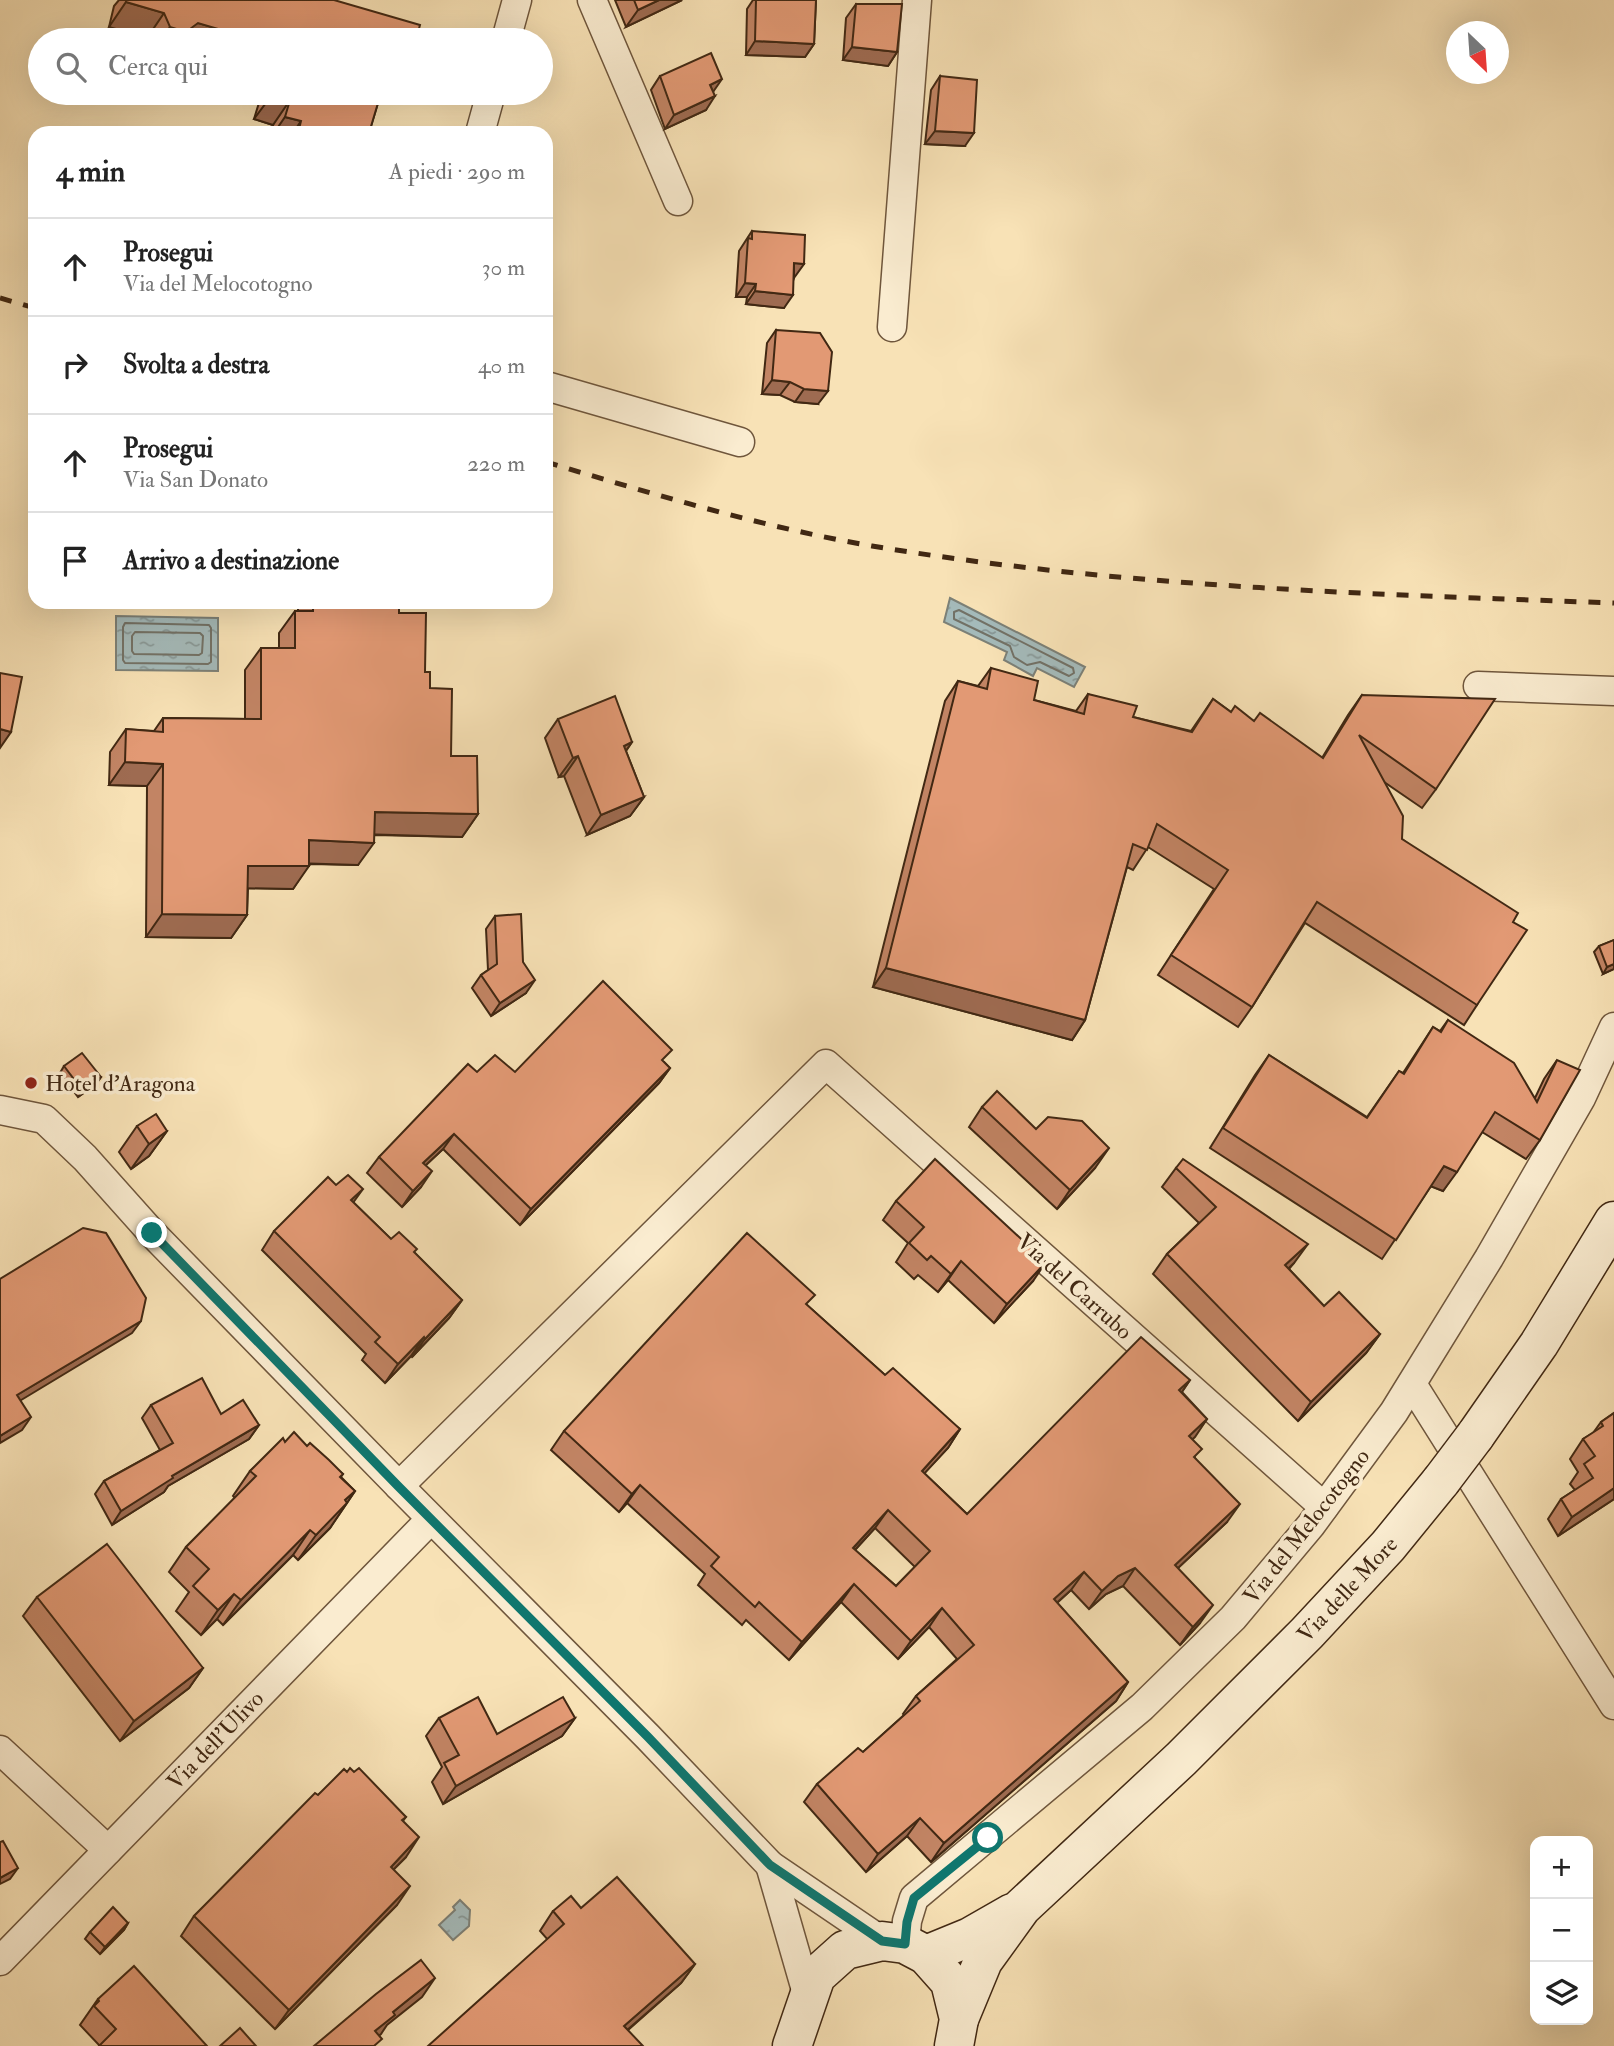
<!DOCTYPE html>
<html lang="it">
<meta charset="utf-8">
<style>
:root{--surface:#fff;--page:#f2f2f2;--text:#222;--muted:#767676;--line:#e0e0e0}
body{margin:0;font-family:"IM FELL Double Pica",serif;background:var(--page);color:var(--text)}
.controls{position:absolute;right:21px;bottom:21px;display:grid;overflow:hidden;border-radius:14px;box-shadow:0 7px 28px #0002}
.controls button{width:63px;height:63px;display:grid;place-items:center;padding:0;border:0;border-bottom:2px solid var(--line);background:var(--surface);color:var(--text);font:35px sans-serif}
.compass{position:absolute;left:1446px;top:21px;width:63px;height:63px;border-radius:50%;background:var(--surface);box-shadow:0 7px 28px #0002;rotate:155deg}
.stop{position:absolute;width:21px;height:21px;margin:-16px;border:5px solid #0f766e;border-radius:50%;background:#fff}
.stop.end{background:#0f766e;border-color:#fff;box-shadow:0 2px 7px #0008}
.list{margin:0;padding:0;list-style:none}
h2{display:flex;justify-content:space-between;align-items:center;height:91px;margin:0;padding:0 28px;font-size:30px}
h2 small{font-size:23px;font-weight:400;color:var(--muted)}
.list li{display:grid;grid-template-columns:46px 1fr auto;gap:21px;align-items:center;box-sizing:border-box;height:98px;padding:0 28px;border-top:2px solid var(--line)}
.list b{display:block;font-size:26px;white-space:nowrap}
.list p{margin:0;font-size:23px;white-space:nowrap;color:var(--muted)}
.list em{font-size:23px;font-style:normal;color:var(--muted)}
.icon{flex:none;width:38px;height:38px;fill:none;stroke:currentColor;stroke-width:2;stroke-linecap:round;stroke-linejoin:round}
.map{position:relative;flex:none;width:1614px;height:2046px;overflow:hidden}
.search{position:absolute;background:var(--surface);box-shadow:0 7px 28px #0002;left:28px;top:28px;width:525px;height:77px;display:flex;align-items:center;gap:18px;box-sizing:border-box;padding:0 24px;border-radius:38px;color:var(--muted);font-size:26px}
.panel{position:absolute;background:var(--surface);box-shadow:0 7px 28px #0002;left:28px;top:126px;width:525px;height:483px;border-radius:21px}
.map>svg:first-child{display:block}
.water{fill:url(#water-ripples);stroke:#7c8077;stroke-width:2}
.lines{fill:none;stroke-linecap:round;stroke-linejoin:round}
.shore{stroke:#727166;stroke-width:2}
.minor-casing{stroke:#6f563c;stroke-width:31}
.secondary-casing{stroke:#412813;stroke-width:41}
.minor{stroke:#faecd0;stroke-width:28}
.secondary{stroke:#faecd0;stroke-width:38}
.rail{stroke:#412813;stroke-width:5;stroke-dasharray:12 12;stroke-linecap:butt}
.secondary-bridge-casing{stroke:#412813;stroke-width:41;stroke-linecap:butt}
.secondary-bridge{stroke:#faecd0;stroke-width:38}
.wall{fill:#c28464;stroke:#412813;stroke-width:2;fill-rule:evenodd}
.shaded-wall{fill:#9e6b51;stroke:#412813;stroke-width:2}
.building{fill:#e29974;stroke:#412813;stroke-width:2;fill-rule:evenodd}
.route{stroke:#0f766e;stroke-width:9}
.poi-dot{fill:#8f2418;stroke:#faecd0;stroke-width:2.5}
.labels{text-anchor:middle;stroke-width:7;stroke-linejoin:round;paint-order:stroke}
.poi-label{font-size:23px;fill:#412813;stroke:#faecd0;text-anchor:start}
.street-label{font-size:23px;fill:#412813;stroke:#faecd0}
</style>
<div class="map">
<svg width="1614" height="2046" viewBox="0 0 1614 2046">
<defs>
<pattern id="water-ripples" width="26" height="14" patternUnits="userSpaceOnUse" patternTransform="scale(1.75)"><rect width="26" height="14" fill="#a4baba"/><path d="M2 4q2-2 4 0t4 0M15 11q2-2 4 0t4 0" fill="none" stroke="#879796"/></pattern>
</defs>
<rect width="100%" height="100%" fill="#f8e2b6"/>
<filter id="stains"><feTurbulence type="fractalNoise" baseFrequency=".00286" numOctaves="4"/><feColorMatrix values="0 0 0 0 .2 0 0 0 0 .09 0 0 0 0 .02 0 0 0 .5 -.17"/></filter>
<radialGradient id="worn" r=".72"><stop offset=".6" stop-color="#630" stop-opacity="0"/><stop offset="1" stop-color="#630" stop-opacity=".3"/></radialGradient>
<g class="water">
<path d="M950 598 1085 667 1074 687 1037 668 1033 676 1004 660 1007 652 944 622Z"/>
<path d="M116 616 218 618V671L116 670Z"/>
<path d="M460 1900 470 1910 469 1926 453 1940 439 1925 455 1910 453 1907Z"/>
</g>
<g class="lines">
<g class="shore">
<path d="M959 610 1073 668 1074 673 1069 676 1040 662 1027 665 1014 657 1010 646 954 619V612Z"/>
<path d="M125 623 209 625 211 628V662L208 664 125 663 123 660V627Z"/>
<path d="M135 632 200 633 203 636 202 653 199 655 134 654 132 651V636Z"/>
</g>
<g class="minor-casing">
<g id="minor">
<path d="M592 0 678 201"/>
<path d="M506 40 517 0"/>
<path d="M480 133 491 93"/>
<path d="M892 327 917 0"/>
<path d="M546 386 740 442"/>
<path d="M1478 686 1614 691"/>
<path d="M0 1110 44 1119 85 1158 152 1233 399 1486 648 1737 770 1865 882 1941"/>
<path d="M1412 1384 1614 1705"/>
<path d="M399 1486 826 1064 1324 1507"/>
<path d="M0 1750 108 1850"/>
<path d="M770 1865 808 1997"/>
<path d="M905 1944 907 1921 914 1898 1142 1707 1233 1618 1311 1525 1394 1412 1489 1258 1581 1098 1614 1027"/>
<path d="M0 1961 431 1519"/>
</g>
</g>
<g class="secondary-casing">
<g id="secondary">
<path d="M1475 1436 1539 1344 1614 1221"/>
<path d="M926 1955 970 1937 1012 1913"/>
<path d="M959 2019 983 1961 1022 1907 1181 1759 1307 1633 1388 1546 1441 1481"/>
<path d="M792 2046 816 1976 845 1950 882 1941 905 1944 926 1955 950 1982 959 2019 954 2046"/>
</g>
</g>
<use href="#minor" class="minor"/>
<use href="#secondary" class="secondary"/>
<g class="rail">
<path d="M0 298 35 308"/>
<path d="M546 462C653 494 762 527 872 546 1118 587 1366 594 1614 603"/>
</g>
<g class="secondary-bridge-casing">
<path id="secondary-bridge" d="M1441 1481 1475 1436"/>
</g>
<use href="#secondary-bridge" class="secondary-bridge"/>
</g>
<g class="wall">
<path d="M119 0H334L416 40H148L147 38 109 27 114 6Z"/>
<path d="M615 0H682L626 27Z"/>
<path d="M753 0H816L814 44 805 57 746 55 747 9Z"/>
<path d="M856 4 897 52 888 66 843 60 846 18Z"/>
<path d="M660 76 713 92 706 110 665 129 651 90Z"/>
<path d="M940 76 965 146 925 144 931 90Z"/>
<path d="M262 93H381L369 133H270L273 125 254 119Z"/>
<path d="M752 231 794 278 784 308 746 304 747 297H736L739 251Z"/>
<path d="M776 330 818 404 795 402 780 395 762 394 767 343Z"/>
<path d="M298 602H399V613L425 672 451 756 478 814 462 837 374 835 358 865 309 864 293 889 248 888 247 915 231 938 146 937 147 786 109 785 110 752 126 729 154 731 163 718 245 719V670L261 648H279V633L295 611H298Z"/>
<path d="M991 668 1034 700 1076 711 1088 694 1133 717 1191 731 1213 699 1231 712 1254 721 1322 758 1348 715 1362 695 1436 789 1422 808 1384 782 1402 839 1513 922 1477 1005 1464 1025 1305 923 1252 1007 1238 1027 1158 975 1214 889 1148 847 1133 870 1127 867 1085 1020 1072 1040 873 987 945 701 958 681 978 686Z"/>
<path d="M558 719 632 742 626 751 644 797 630 816 587 835 564 776 559 777 545 738Z"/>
<path d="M495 916 523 962 526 993 491 1016 472 988 481 975 488 970 486 929Z"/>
<path d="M1614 940V969L1603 974 1594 952 1599 946Z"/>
<path d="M1448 1020 1535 1098 1544 1079 1557 1060 1540 1140 1526 1159 1482 1132 1443 1191 1431 1186 1382 1259 1210 1148 1255 1075 1269 1055 1367 1117 1399 1071 1403 1073 1433 1027 1440 1031Z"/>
<path d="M664 1062 670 1068 659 1083 520 1225 443 1149 426 1165 421 1187 402 1207 367 1173 379 1157 477 1072H515Z"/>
<path d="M64 1066 101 1077 96 1084 78 1097 60 1073Z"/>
<path d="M982 1107 1036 1129 1095 1168 1057 1209 969 1127Z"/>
<path d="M137 1126 167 1131 149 1156 131 1169 119 1152Z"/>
<path d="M1176 1168 1294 1263 1289 1269 1324 1306 1380 1334 1366 1353 1298 1421 1153 1274 1167 1254 1199 1223 1162 1187Z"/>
<path d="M896 1201 1033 1281 994 1323 948 1280 938 1292 918 1275 914 1279 896 1262 908 1243 883 1220Z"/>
<path d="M353 1202 391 1239 415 1253 462 1300 449 1318 412 1357 411 1356 385 1383 362 1360 366 1354 262 1250 274 1231Z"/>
<path d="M807 1305 885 1375 960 1429 948 1448 924 1473 967 1514 1190 1380 1182 1392 1207 1419 1192 1439 1195 1458 1227 1522 1178 1568 1200 1623 1180 1645 1123 1586 1106 1594 1089 1609 1071 1590 1057 1603 1128 1682 1116 1701 931 1862 907 1836 866 1872 804 1802 817 1784 863 1752 904 1715 903 1714 916 1696 957 1659 929 1627 898 1659 841 1602 789 1660 746 1620 742 1625 698 1585 705 1574 627 1503 619 1512 551 1450 564 1431ZM875 1528 915 1567 896 1586 855 1550Z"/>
<path d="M151 1405 221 1414 259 1425 249 1439 168 1486 164 1492 112 1525 95 1494 104 1481 160 1450 142 1418Z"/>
<path d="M1614 1413V1499L1558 1536 1548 1519 1561 1499 1575 1490 1570 1484 1578 1472 1570 1459 1583 1439 1593 1433 1601 1422Z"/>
<path d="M285 1442 307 1446 343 1474 341 1477 355 1491 330 1528 298 1560 293 1555 223 1625 217 1619 201 1635 176 1611 189 1592 169 1572 186 1547 235 1498 233 1496 250 1471Z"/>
<path d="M37 1597 203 1668 189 1688 120 1741 23 1616Z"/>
<path d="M439 1718 497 1734 575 1718 562 1736 443 1804 432 1782 442 1767 426 1736Z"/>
<path d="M347 1772 406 1817 403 1821 406 1857 394 1869 397 1905 275 2029 181 1936 194 1916 318 1795Z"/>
<path d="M581 1908 695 1964 681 1983 628 2030 540 1931 553 1911Z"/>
<path d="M128 1923 124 1930 100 1954 85 1939 90 1932Z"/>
<path d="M98 1999 207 2046 99 2045 80 2025Z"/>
</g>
<g class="shaded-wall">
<path d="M659 0H682L626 27 638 10Z"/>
<path d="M126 2 164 13 147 38 109 27Z"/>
<path d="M198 23 256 40H161L170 27Z"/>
<path d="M755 41 814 44 805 57 746 55Z"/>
<path d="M852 47 897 52 888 66 843 60Z"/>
<path d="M722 79 713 92 710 85Z"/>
<path d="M272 95 290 100 273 125 254 119Z"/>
<path d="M715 96 706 110 665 129 674 115Z"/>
<path d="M285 117 301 121 293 133H274Z"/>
<path d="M935 131 974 133 965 146 925 144Z"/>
<path d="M794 263 804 264 794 278Z"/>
<path d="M745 283 756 284 747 297H736Z"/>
<path d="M755 291 793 295 784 308 746 304Z"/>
<path d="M772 380 790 382 780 395 762 394Z"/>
<path d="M804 389 828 391 818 404 795 402Z"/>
<path d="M0 729 11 732 0 748Z"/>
<path d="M632 742 618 762 624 746Z"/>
<path d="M578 756 564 776 559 777 573 758Z"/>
<path d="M125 762 163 764 147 786 109 785Z"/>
<path d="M644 797 630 816 587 835 601 815Z"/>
<path d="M375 812 478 814 462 837 359 834Z"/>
<path d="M309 840 374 843 358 865 293 863Z"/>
<path d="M248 866H309L293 889 232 888Z"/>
<path d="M162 914 247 915 231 938 146 937Z"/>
<path d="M1614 964V969L1603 974 1607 967Z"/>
<path d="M886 968 1085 1020 1072 1040 873 987Z"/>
<path d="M535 980 526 993 491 1016 500 1003Z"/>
<path d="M670 1068 659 1083 520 1225 531 1209Z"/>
<path d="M101 1077 96 1084 78 1097 83 1091Z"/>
<path d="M167 1131 149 1156 131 1169 149 1144Z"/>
<path d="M454 1134 443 1149 412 1178 423 1163Z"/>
<path d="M1109 1148 1095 1168 1057 1209 1070 1190Z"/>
<path d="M1444 1166 1457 1172 1443 1191 1430 1186Z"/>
<path d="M432 1171 421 1187 402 1207 413 1191Z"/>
<path d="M363 1189 350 1207 351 1200Z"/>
<path d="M1308 1244 1294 1263 1271 1285 1285 1265Z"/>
<path d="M961 1261 948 1280 938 1292 951 1274Z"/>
<path d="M1046 1262 1033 1281 994 1323 1007 1304Z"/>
<path d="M462 1300 449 1318 412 1357 425 1339Z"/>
<path d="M141 1321 132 1333 8 1408 17 1395Z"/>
<path d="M1380 1334 1366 1353 1298 1421 1311 1402Z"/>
<path d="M424 1337 411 1356 385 1383 398 1364Z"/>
<path d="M1190 1380 1177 1399 1179 1390Z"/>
<path d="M31 1417 22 1430 0 1443V1436Z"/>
<path d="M1207 1419 1195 1437 1176 1454 1189 1436Z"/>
<path d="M259 1425 249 1439 168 1486 164 1492 112 1525 121 1511 172 1476Z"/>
<path d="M960 1429 948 1448 910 1489 922 1471Z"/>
<path d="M640 1485 627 1503 619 1512 632 1494Z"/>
<path d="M1614 1488V1499L1558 1536 1572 1517Z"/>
<path d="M355 1491 330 1528 298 1560 316 1535 345 1500Z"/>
<path d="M1240 1504 1227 1522 1162 1583 1175 1565Z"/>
<path d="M888 1510 875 1528 840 1566 853 1548Z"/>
<path d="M310 1530 293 1555 223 1625 241 1600Z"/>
<path d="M1135 1568 1123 1586 1106 1594 1089 1609 1102 1591 1118 1576Z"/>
<path d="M1084 1572 1071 1590 1041 1617 1054 1599Z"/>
<path d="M854 1584 841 1602 789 1660 802 1642Z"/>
<path d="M234 1594 217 1619 201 1635 218 1610Z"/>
<path d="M1213 1605 1200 1623 1180 1645 1193 1627Z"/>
<path d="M942 1608 929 1627 898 1659 911 1641Z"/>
<path d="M203 1668 189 1688 120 1741 134 1721Z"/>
<path d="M1128 1682 1116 1701 931 1862 944 1843Z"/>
<path d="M575 1718 562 1736 443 1804 456 1786Z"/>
<path d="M920 1818 907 1836 866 1872 878 1854Z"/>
<path d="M419 1837 406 1857 377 1886 391 1867Z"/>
<path d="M18 1868 10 1879 0 1884V1878Z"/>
<path d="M410 1886 397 1905 275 2029 289 2010Z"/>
<path d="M128 1923 124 1930 100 1954 105 1947Z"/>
<path d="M695 1964 681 1983 610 2045 624 2026Z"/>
<path d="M435 1978 422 1997 387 2025 381 2034 367 2046 375 2031 393 2012Z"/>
</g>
<g class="building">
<path d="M126 0H334L420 25 416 40H256L198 23 186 32 170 27 164 13 126 2Z"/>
<path d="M634 0H659L638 10Z"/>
<path d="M756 0H816L814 44 755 41Z"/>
<path d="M856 4H902L897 52 852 47Z"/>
<path d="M711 53 722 79 710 85 715 96 674 115 660 76Z"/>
<path d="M940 76 977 80 974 133 935 131Z"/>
<path d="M272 93H381L369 133H298L301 121 285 117 290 100 272 95Z"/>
<path d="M752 231 805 235 804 264 794 263 793 295 755 291 756 284 745 283 748 238 752 239Z"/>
<path d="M776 330 820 333 832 352 828 391 804 389 790 382 772 380Z"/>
<path d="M313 602H399V613H426L425 672H430V688L452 689 451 756H477L478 814 375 812 374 843 309 840V866H248L247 915 162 914 163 764 125 762 126 729 163 732V718L261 719V648H295V611H313Z"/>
<path d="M991 668 1038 681 1034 700 1084 714 1088 694 1137 706 1133 717 1192 732 1213 699 1231 712 1235 706 1254 721 1260 713 1323 758 1362 695 1495 699 1436 789 1359 735 1403 816 1402 839 1518 913 1513 922 1527 930 1477 1005 1317 902 1252 1007 1171 955 1228 870 1157 824 1147 850 1133 844 1085 1020 886 968 958 681 987 689Z"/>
<path d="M0 673 22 677 11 732 0 729Z"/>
<path d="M615 696 632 742 624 746 644 797 601 815 578 756 573 758 558 719Z"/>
<path d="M521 914 523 962 535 980 500 1003 481 975 497 964 495 916Z"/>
<path d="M1614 940V964L1607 967 1599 946Z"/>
<path d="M603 981 672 1050 662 1060 670 1068 531 1209 454 1134 423 1163 432 1171 413 1191 379 1157 468 1064 477 1072 495 1055 515 1072Z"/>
<path d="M1448 1020 1514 1063 1537 1102 1557 1060 1580 1070 1540 1140 1495 1112 1457 1172 1444 1166 1396 1240 1223 1128 1269 1055 1367 1118 1399 1071 1404 1074 1433 1027 1441 1032Z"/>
<path d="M82 1053 101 1077 83 1091 64 1066Z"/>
<path d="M997 1091 1036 1129 1048 1117 1082 1121 1109 1148 1070 1190 982 1107Z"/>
<path d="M156 1114 167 1131 149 1144 137 1126Z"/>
<path d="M935 1159 1046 1262 1007 1304 961 1261 951 1274 931 1256 927 1260 909 1243 924 1227 896 1201Z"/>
<path d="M1183 1159 1308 1244 1285 1265 1324 1306 1339 1292 1380 1334 1311 1402 1167 1254 1216 1207 1176 1168Z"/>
<path d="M348 1175 363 1189 351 1200 391 1239 399 1232 417 1249 414 1252 462 1300 425 1339 424 1337 398 1364 375 1342 380 1337 274 1231 328 1177 336 1185Z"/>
<path d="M83 1228 106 1233 146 1298 141 1321 17 1395 31 1417 0 1436V1279Z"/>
<path d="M747 1233 815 1295 806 1304 885 1375 893 1368 960 1429 922 1471 967 1514 1141 1337 1190 1380 1179 1390 1207 1419 1189 1436 1202 1449 1194 1457 1240 1504 1175 1565 1213 1605 1193 1627 1135 1568 1118 1576 1102 1591 1084 1572 1054 1599 1128 1682 944 1843 920 1818 878 1854 817 1784 858 1748 863 1752 920 1701 916 1696 974 1645 942 1608 911 1641 854 1584 802 1642 759 1602 755 1607 711 1566 719 1557 640 1485 632 1494 564 1431ZM888 1510 930 1551 896 1586 853 1548Z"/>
<path d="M202 1378 221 1414 243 1400 259 1425 172 1476 173 1478 121 1511 104 1481 173 1443 151 1405Z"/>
<path d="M1614 1413V1488L1572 1517 1561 1499 1593 1478 1584 1464 1595 1456 1583 1439 1603 1426 1601 1422Z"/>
<path d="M294 1432 307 1446 310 1443 329 1460 343 1474 340 1477 355 1491 345 1500 347 1503 316 1535 310 1530 241 1600 234 1594 218 1610 193 1586 209 1569 186 1547 256 1476 250 1471 283 1438 285 1442Z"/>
<path d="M107 1544 203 1668 134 1721 37 1597Z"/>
<path d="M478 1697 497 1734 563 1697 575 1718 456 1786 444 1763 459 1755 439 1718Z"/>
<path d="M350 1768 354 1772 359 1768 406 1817 402 1820 419 1837 391 1867 410 1886 289 2010 194 1916 315 1793 318 1795 344 1769 347 1772Z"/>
<path d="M3 1841 18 1868 0 1878V1842Z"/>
<path d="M617 1877 695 1964 624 2026 643 2046H428L564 1924 553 1911 571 1896 581 1908Z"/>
<path d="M113 1907 128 1923 105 1947 90 1932Z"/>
<path d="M421 1960 435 1978 393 2012 395 2015 375 2031 382 2039 374 2046H314L376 1994Z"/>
<path d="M134 1966 207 2046H99L116 2029 94 2006 99 2001 98 1999Z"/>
<path d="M240 2028 256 2046H220Z"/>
</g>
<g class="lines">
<path class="route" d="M152 1233 398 1486 648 1737 770 1865 882 1941 905 1944 907 1922 914 1898 988 1838"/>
</g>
<circle class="poi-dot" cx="31" cy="1083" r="7"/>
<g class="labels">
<g class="poi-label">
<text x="45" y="1091">Hotel d'Aragona</text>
</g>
<g class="street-label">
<text transform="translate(1075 1286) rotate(42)" y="8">Via del Carrubo</text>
<text transform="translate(1306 1526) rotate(-52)" y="8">Via del Melocotogno</text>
<text transform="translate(1347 1589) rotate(-47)" y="8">Via delle More</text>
<text transform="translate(215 1740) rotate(-46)" y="8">Via dell'Ulivo</text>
</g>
</g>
<rect width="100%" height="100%" filter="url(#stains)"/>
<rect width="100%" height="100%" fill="url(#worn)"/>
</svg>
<div class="controls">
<button>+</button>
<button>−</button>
<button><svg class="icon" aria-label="layers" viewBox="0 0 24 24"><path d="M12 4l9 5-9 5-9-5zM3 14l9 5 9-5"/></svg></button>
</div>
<svg class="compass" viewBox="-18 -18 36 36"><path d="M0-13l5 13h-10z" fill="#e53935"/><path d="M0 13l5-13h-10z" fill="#767676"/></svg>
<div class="stop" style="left:988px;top:1838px"></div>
<div class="stop end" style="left:152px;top:1233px"></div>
<div class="search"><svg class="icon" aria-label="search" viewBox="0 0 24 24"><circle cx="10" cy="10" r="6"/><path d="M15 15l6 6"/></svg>Cerca qui</div>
<section class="panel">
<h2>4 min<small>A piedi · 290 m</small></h2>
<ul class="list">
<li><svg class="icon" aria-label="ahead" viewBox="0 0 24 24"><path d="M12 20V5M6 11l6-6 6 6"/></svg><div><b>Prosegui</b><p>Via del Melocotogno</p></div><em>30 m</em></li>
<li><svg class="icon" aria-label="right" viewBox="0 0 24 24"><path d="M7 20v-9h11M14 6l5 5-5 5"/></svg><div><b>Svolta a destra</b></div><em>40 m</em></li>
<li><svg class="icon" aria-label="ahead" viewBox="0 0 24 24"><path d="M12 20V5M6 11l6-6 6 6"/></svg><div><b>Prosegui</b><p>Via San Donato</p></div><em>220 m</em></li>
<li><svg class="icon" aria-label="arrive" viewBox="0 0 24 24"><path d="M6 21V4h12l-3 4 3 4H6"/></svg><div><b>Arrivo a destinazione</b></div></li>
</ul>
</section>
</div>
